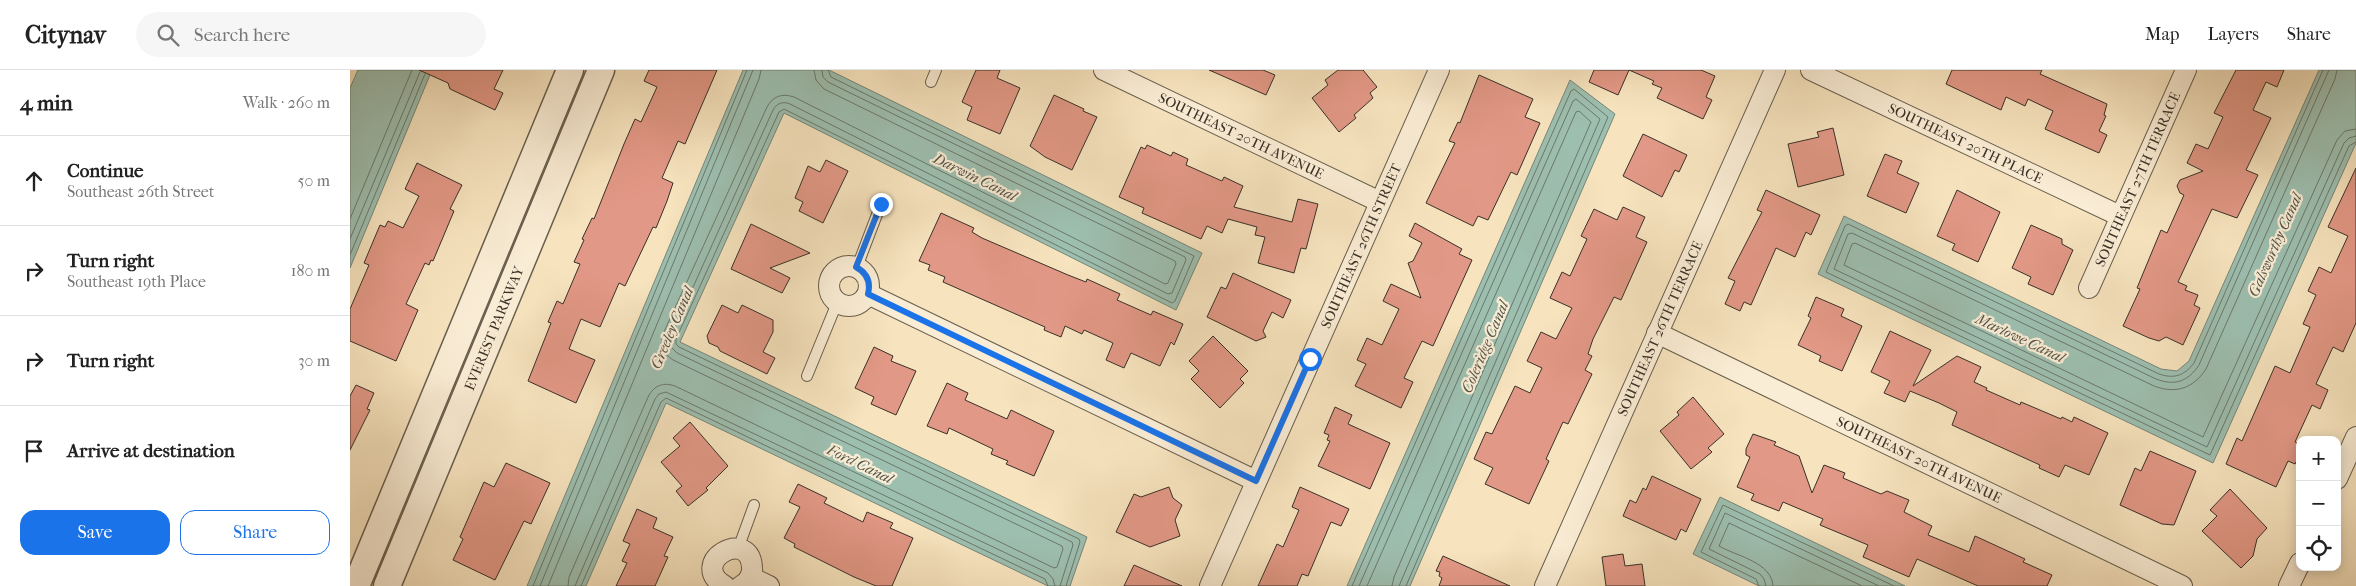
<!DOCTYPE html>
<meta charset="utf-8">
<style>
:root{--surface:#fff;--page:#f6f6f6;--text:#222;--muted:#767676;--line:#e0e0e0;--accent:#1a73e8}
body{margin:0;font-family:"IM FELL French Canon",serif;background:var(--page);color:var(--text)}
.controls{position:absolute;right:15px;bottom:15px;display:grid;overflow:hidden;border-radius:10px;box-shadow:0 2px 12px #0003}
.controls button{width:45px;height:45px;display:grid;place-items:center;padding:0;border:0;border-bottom:1px solid var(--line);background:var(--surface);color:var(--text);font:25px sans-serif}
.stop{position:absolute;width:15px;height:15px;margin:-11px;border:4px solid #1a73e8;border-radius:50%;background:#fff}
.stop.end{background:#1a73e8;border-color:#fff;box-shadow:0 1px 5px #0008}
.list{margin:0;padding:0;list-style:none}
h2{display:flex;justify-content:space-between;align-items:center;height:65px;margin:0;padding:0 20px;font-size:21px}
h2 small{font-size:16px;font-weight:400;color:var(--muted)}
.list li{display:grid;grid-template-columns:32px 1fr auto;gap:15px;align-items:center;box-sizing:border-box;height:90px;padding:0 20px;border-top:1px solid var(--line)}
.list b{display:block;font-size:19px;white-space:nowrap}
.list p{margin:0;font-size:16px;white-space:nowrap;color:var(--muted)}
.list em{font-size:16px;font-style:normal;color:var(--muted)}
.actions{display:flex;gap:10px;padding:15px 20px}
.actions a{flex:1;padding:11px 0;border:1px solid var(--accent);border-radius:15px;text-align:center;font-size:18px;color:var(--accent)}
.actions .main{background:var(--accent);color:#fff}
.icon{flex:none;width:28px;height:28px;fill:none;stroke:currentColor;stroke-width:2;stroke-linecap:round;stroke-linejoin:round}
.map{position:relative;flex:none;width:2006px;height:516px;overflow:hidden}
header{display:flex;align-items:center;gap:30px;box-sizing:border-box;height:70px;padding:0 25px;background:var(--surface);border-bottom:1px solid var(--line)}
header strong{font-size:24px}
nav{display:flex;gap:28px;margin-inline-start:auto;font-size:18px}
.search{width:350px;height:45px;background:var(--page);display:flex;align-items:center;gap:12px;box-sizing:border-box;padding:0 18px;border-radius:28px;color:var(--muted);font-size:19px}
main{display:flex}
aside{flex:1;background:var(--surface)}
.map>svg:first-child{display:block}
.water{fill:#9dbfb0;stroke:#758679}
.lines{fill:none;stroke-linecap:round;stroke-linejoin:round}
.shore{stroke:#6b786c;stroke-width:1}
.building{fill:#e29886;stroke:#393127}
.service-casing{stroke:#685e4d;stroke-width:12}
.minor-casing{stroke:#685e4d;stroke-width:22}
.tertiary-casing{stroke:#685e4d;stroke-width:29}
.service{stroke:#faedd5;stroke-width:10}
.minor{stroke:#faedd5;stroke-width:20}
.tertiary{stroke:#faedd5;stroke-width:26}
.route{stroke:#1a73e8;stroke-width:6}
.labels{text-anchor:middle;stroke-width:4.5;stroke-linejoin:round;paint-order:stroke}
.street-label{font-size:14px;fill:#393127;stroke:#faedd5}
.water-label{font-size:15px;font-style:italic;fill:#525449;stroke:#faedd5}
</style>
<header>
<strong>Citynav</strong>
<div class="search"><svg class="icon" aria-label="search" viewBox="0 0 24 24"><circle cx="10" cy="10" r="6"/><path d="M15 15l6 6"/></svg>Search here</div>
<nav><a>Map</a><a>Layers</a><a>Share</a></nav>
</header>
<main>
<aside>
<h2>4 min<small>Walk · 260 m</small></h2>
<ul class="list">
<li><svg class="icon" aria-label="ahead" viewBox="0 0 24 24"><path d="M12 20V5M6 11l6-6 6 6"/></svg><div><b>Continue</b><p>Southeast 26th Street</p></div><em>50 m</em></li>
<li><svg class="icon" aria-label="right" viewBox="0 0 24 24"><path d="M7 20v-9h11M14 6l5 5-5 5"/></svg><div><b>Turn right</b><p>Southeast 19th Place</p></div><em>180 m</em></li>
<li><svg class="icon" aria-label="right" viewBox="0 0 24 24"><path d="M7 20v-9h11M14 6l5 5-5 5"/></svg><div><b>Turn right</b></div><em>30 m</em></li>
<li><svg class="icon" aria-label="arrive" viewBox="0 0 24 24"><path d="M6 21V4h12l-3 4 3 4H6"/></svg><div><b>Arrive at destination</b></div></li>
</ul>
<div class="actions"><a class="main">Save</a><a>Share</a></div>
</aside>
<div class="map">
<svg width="2006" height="516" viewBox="0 0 2006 516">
<rect width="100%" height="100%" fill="#f7e4bf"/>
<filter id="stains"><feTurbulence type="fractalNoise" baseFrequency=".004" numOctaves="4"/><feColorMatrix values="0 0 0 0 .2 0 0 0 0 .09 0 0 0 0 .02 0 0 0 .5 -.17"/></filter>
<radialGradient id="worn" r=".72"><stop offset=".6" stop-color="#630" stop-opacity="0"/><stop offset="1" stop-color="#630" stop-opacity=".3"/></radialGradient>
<g class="water">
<path d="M8 0H82L0 198V18Z"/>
<path d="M393 0H479L852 183 826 240 434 43 330 272 737 467 720 516H698L316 333 236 516H177Z"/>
<path d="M1969 0H2006V73L1863 393 1468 204 1494 146 1811 299 1827 301 1839 291Z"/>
<path d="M1220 10 1265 44 1060 516H997Z"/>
<path d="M1370 427 1555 516H1409L1343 484Z"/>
</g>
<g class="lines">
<g class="shore">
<path d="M472 0 473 7 478 12 835 187 836 190 822 223 818 224 440 34C433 31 427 33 423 40L321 266 320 276 327 283 722 472 723 475 710 516"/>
<path d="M478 0 481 7 844 186 825 231 822 233 434 39 429 42 326 269V274L329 277 729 469 730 472 716 516"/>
<path d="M1973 0 1844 293C1834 306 1824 309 1809 304L1498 154 1495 156 1476 202 1860 385 1999 76 2006 72"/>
<path d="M1979 0 1849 295C1838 312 1824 316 1806 309L1502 163 1498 164 1484 199 1857 377 1994 73 1999 68 2006 66"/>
<path d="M1987 0 1985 9 1856 299C1843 319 1825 324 1804 316L1505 173 1502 174 1494 195 1853 367 1987 70 1995 61 2006 59"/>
<path d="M0 149 62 0"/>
<path d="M0 169 70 2"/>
<path d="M0 185 75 4"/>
<path d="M183 516 397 0"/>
<path d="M190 516 403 0"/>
<path d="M198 516 409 9 411 0"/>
<path d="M218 516 219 507 299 325C305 315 314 312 325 316L704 498 707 497 713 479 712 476 323 290C314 284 310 275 313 264L417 37C423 26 432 23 444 27L815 214 818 213 826 194 825 191 474 19 466 10 464 0"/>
<path d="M225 516 305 329 309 324 316 322 698 503 703 509 705 516"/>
<path d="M231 516 311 332 316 328 695 509 698 516"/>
<path d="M1002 516 1221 21 1224 19 1258 47 1056 516"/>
<path d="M1009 516 1223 31 1226 29 1250 49 1049 516"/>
<path d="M1017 516 1226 42 1229 41 1241 52 1044 507 1042 516"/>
<path d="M1409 516 1406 509 1351 482 1373 435 1544 516"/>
<path d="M1416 516 1414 509 1410 504 1359 479 1375 443 1529 516"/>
<path d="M1423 516C1422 492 1386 486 1369 476L1379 453 1512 516"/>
</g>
</g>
<g class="building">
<path d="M69 0H153L144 19 153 23 145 40 100 19 98 13Z"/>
<path d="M299 0H367L335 74 328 71 312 108 323 113 317 131 306 158 303 157 275 216 269 213 250 257 231 249 219 279 245 290 226 333 178 311 201 253 198 252 207 231 213 234 230 194 224 192 234 170 232 169 242 148 244 149 274 74 285 49 291 52 307 17 294 11Z"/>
<path d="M626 0H650L647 8 670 18 650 64 617 50 622 37 612 32Z"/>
<path d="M859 0H913L925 5 916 25Z"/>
<path d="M988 0H1013L1027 17 1020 23 1023 28 1004 45 1006 48 989 62 962 28 978 15 975 10Z"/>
<path d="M1244 0H1351L1365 6 1356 27 1362 30 1353 49 1307 28 1312 18 1302 14 1304 11 1279 0 1268 25 1239 12Z"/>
<path d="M1602 0H1692L1690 4 1757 34 1754 45 1756 46 1749 61 1757 65 1749 83 1695 59 1703 41 1678 29 1675 36 1656 27 1651 40 1596 14Z"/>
<path d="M1886 0H1934L1927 17 1916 12 1903 40 1921 48 1896 100 1908 105 1887 148 1862 139 1828 212 1837 216 1835 220 1848 225 1844 235 1850 238 1833 275 1816 267 1809 271 1799 268 1773 256 1790 219 1787 218 1811 160 1817 163 1834 125 1830 123 1827 116 1830 110 1853 101 1837 93 1846 74 1858 79 1873 47 1864 43Z"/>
<path d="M1129 5 1183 29 1175 47 1190 53 1167 105 1161 102 1138 150 1128 146 1123 156 1076 133 1105 73 1099 71 1108 52 1110 53Z"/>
<path d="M704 25 734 39 733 41 747 47 722 100 695 87 680 76Z"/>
<path d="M1483 58 1494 105 1448 117 1438 74 1469 67 1467 62Z"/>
<path d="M1293 64 1337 85 1329 102 1325 100 1312 127 1273 106Z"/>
<path d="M797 75 821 86 823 82 838 89 836 95 872 111 874 107 893 116 884 137 942 152 948 129 968 134 956 179 951 178 944 203 908 193 915 167 905 165 907 157 878 149 872 163 857 156 851 169 792 143 794 138 769 127 791 77 795 79Z"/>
<path d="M1535 84 1552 91 1547 103 1569 113 1556 143 1517 126Z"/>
<path d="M476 90 498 101 473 153 449 141 453 132 445 128 458 96 470 102Z"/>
<path d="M67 93 112 115 100 139 104 141 83 191 81 190 79 195 75 193 56 234 68 240 46 291 0 271V239L19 195 14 193 30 155 35 157 38 151 53 158 69 126 55 119Z"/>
<path d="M2006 98V253L1993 282 1983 277 1966 314 1978 320 1970 339 1962 335 1945 372 1950 374V385L1945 394 1938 391 1926 417 1876 394 1887 368 1892 371 1925 296 1940 303 1960 257 1953 254 1966 225 1958 221 1969 197 1981 203 1998 166 1978 157Z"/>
<path d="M1416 120 1470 145 1461 165 1456 162 1445 187 1426 178 1401 235 1394 232 1390 241 1375 234 1385 211 1378 208 1412 142 1407 140Z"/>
<path d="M1607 120 1650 142 1628 192 1602 180 1605 174 1587 166Z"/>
<path d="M1273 137 1295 147 1286 167 1297 172 1271 230 1264 227 1243 269 1238 284 1242 286 1235 300 1242 304 1218 354 1213 352 1196 389 1199 391 1179 434 1135 414 1143 398 1124 389 1136 362 1142 364 1165 316 1180 323 1192 298 1177 291 1191 262 1206 269 1222 238 1200 228 1212 202 1220 206 1237 169 1231 166 1244 139 1267 150Z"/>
<path d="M591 143 624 158 622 162 632 168 718 205 736 212 737 209 770 224 767 230 801 245 803 241 833 254 824 275 821 272 810 296 781 283 774 298 756 290 763 273 734 260 732 264 715 256 711 267 694 260 695 257 593 212 595 207 578 200 580 195 569 191Z"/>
<path d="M1065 153 1112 179 1109 184 1122 190 1083 276 1072 271 1054 308 1063 312 1051 338 1005 316 1016 294 1007 290 1017 268 1032 275 1049 239 1033 231 1041 214 1071 228 1058 193 1063 191 1072 173 1059 166Z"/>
<path d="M401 154 460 183 420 198 440 208 432 223 381 199Z"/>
<path d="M1681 155 1712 169V174L1723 180 1703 225 1678 214 1681 207 1662 198Z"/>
<path d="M883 203 941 230 933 248 922 242 913 261 916 267 906 271 857 247 871 217 876 219Z"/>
<path d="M1466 227 1494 239 1491 246 1512 256 1492 301 1469 291 1471 286 1448 275 1461 248 1458 246Z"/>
<path d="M372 235 388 243 392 235 423 250V262L413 282 425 288 417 304 370 281 368 277 359 273 357 266Z"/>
<path d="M1540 261 1581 280 1563 316 1607 286 1631 297 1624 312 1637 318 1636 320 1670 335 1671 332 1711 349 1712 347 1722 352 1724 347 1758 363 1739 405 1715 395 1709 407 1689 398 1690 395 1602 355 1607 342 1589 333 1560 321 1555 332 1534 323 1540 311 1521 302Z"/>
<path d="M863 266 898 301 890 309 894 313 870 338 841 309 849 301 839 291Z"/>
<path d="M524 277 543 286 541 291 566 301 546 345 521 334 524 327 505 318Z"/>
<path d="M597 313 618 323 615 330 657 349 661 340 704 361 684 406 656 394 658 391 641 384 643 379 599 358 597 364 577 356Z"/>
<path d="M6 315 24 323 17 339 20 340 0 380V326Z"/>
<path d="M1343 327 1374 364 1358 378 1362 382 1341 399 1310 361 1329 345 1327 342Z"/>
<path d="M985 337 1002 345 998 354 1040 373 1020 419 968 396 980 371 977 370 979 365 974 363Z"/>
<path d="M340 352 378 396 356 418 358 420 338 436 326 421 332 416 311 392 330 376 323 368Z"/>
<path d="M1403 364 1426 372 1424 375 1449 386 1462 423 1474 395 1495 403 1493 408 1531 424 1537 421 1559 430 1554 442 1582 456 1578 465 1619 482 1625 466 1675 489 1673 492 1702 505 1697 516H1628L1567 489 1559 507 1513 487 1518 475 1470 455 1473 449 1433 432 1429 441 1401 430 1404 424 1387 417 1400 387 1396 385V379Z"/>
<path d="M1800 381 1846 401 1824 455 1812 454 1770 435 1785 398 1791 401Z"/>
<path d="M156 393 200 413 181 454 174 451 145 510 103 490 113 469 110 467 134 412 144 417Z"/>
<path d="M1302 406 1351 429 1336 462 1331 459 1326 470 1273 446 1280 430 1286 433 1293 418 1296 420Z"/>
<path d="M448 414 477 428 474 433 513 452 517 442 543 453 540 458 563 468 542 516H526L504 507 444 477 445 474 434 468 450 437 439 432Z"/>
<path d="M819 417 823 428 832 435 825 450 830 466 800 477 766 462 784 424 791 427Z"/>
<path d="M950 417 999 439 991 456 981 452 958 506 952 504 947 516H908L927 474 933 477 949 440 942 437Z"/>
<path d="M1880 419 1917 458 1907 469 1903 486 1891 498 1852 461 1867 446 1860 440Z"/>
<path d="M287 439 307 448 303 458 323 467 314 486 318 487 305 516H266L277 493 272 491 280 474 273 471Z"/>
<path d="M1273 484 1275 496 1292 494 1295 516H1256L1252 487Z"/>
<path d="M1093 486 1160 516H1089L1092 508 1089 506 1090 502 1086 501Z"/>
<path d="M784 495 832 516H774Z"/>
</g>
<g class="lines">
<g class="service-casing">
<g id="service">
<path d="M581 12 586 0"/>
<path d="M507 197 531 134"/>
<path d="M457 306 487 233"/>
<path d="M388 479 404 435"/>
</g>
</g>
<g class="minor-casing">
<g id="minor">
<path id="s1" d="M754 0 1030 132"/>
<path id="s2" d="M1461 0 1770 146"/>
<circle cx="499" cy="216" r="20"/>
<path id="s3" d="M1739 218 1836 0"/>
<path d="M518 224 906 411"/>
<path id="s4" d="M1307 263 1832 516"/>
<path d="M1987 409 2006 367"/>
<path d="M400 507 419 516"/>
<path d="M375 516C336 493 399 456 402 497 403 506 398 512 391 516"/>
<path id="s5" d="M860 516 1089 0"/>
<path id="s6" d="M1195 516 1425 0"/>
<path d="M1939 516 1950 493"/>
</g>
</g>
<g class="tertiary-casing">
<g id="tertiary">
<path d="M6 516 220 0"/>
<path id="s7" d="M37 516 251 0"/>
</g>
</g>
<use href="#service" class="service"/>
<use href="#minor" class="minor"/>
<use href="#tertiary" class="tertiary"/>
</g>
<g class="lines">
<path class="route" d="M531 134 506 197C517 203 521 212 518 224L906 411 960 289"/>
</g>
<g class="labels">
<g class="street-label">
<text dy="5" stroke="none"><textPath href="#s1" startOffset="152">SOUTHEAST 20TH AVENUE</textPath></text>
<text dy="5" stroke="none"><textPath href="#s2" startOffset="171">SOUTHEAST 20TH PLACE</textPath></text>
<text dy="5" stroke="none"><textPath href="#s3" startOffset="119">SOUTHEAST 27TH TERRACE</textPath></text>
<text dy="5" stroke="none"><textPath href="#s5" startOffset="372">SOUTHEAST 26TH STREET</textPath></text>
<text dy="5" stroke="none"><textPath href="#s7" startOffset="279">EVEREST PARKWAY</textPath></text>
<text dy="5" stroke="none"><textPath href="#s6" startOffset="282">SOUTHEAST 26TH TERRACE</textPath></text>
<text dy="5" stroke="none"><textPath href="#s4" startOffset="291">SOUTHEAST 20TH AVENUE</textPath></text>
</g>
<g class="water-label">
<text transform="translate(625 107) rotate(26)" y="5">Darwin Canal</text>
<text transform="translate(1925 175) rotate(-66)" y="5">Galsworthy Canal</text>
<text transform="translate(322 258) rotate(-67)" y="5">Greeley Canal</text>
<text transform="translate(1670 268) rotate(25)" y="5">Marlowe Canal</text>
<text transform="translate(1135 277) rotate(-67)" y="5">Coleridge Canal</text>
<text transform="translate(510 394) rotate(26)" y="5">Ford Canal</text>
</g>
</g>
<rect width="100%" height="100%" filter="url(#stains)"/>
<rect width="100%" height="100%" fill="url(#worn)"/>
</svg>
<div class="controls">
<button>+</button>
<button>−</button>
<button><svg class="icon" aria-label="locate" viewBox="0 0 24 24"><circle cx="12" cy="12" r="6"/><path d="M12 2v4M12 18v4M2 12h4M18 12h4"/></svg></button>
</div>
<div class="stop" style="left:960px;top:289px"></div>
<div class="stop end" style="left:531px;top:134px"></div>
</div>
</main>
